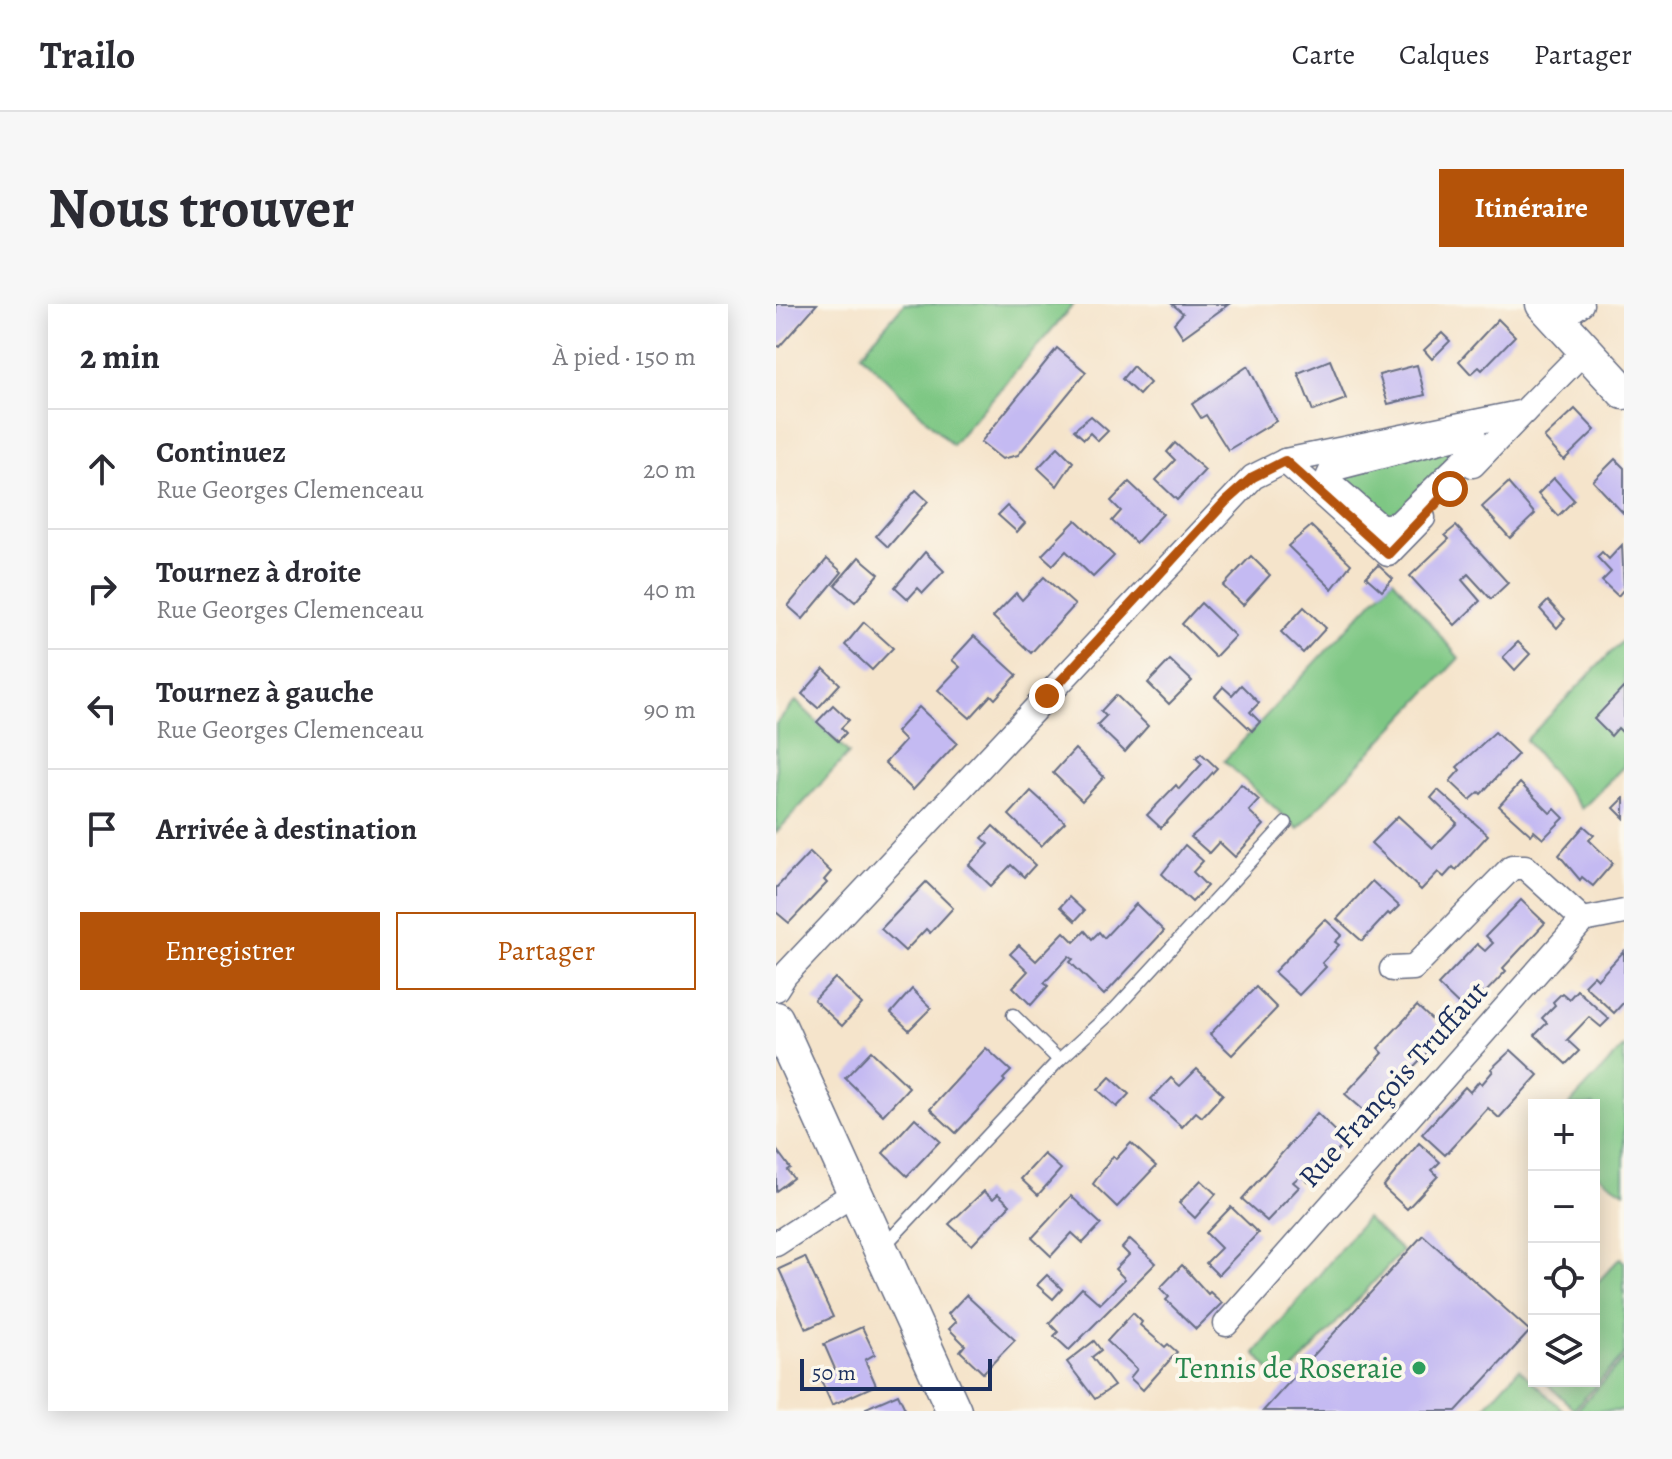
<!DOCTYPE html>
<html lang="fr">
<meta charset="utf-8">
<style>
:root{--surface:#fff;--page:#f7f7f7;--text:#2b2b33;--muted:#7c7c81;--line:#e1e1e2;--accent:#b45309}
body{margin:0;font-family:Alegreya,serif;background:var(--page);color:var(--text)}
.controls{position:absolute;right:24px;bottom:24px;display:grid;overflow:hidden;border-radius:0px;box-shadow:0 4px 20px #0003}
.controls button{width:72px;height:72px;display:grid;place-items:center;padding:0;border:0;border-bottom:2px solid var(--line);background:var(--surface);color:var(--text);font:40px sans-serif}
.scale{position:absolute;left:24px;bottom:20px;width:192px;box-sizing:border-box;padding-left:8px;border:4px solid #1b2f5e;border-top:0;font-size:22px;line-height:28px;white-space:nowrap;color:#1b2f5e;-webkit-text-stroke:6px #fbf7ec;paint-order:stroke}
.stop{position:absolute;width:24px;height:24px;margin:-18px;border:6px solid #b45309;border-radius:50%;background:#fff}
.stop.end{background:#b45309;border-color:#fff;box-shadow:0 2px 8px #0008}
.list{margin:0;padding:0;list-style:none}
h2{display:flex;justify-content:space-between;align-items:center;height:104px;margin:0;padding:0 32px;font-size:34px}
h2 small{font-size:26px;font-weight:400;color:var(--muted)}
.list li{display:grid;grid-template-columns:52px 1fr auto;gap:24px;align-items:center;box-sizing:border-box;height:120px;padding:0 32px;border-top:2px solid var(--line)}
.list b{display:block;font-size:30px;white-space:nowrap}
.list p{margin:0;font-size:26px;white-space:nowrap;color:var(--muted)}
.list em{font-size:26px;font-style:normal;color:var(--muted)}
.actions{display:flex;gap:16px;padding:24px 32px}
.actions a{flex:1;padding:18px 0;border:2px solid var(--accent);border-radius:0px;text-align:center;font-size:28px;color:var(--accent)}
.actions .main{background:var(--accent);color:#fff}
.icon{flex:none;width:44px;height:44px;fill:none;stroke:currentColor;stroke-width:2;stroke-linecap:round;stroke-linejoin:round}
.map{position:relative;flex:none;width:848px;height:1107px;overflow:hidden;border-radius:0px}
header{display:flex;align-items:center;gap:48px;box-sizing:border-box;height:112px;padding:0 40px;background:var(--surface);border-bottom:2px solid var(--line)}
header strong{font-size:38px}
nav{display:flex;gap:44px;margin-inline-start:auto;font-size:28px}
.intro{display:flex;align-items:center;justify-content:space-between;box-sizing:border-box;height:192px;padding:0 48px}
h1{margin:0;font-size:56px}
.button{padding:20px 36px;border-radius:0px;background:var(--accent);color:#fff;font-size:28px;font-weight:700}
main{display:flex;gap:48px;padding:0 48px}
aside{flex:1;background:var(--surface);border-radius:0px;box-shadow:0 4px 20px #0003}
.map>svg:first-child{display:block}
.green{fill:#7ec784;stroke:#4c7b71;stroke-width:2}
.building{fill:#c4baf2}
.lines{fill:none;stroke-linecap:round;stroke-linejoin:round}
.lane-casing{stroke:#676e84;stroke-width:15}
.street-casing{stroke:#676e84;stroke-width:27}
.secondary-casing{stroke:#676e84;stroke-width:37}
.lane{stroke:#fff;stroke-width:12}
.street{stroke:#fff;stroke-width:24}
.secondary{stroke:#fff;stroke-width:34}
.route{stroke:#b45309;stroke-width:10}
.leisure-dot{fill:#2e9e5b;stroke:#fbf7ec;stroke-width:3}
.labels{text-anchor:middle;stroke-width:8;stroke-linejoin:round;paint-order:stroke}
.street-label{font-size:30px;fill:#1b2f5e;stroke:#fbf7ec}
.leisure-label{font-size:30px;fill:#27864d;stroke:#fbf7ec;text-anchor:end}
</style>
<header>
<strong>Trailo</strong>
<nav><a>Carte</a><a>Calques</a><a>Partager</a></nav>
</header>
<div class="intro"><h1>Nous trouver</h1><a class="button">Itinéraire</a></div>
<main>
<aside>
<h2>2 min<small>À pied · 150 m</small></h2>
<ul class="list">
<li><svg class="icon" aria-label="ahead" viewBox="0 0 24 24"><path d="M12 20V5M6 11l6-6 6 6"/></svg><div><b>Continuez</b><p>Rue Georges Clemenceau</p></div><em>20 m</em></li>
<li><svg class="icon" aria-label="right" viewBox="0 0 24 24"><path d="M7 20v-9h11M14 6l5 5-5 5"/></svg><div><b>Tournez à droite</b><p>Rue Georges Clemenceau</p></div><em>40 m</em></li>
<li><svg class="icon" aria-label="left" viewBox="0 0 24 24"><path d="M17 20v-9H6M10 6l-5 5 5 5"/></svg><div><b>Tournez à gauche</b><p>Rue Georges Clemenceau</p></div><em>90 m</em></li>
<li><svg class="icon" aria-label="arrive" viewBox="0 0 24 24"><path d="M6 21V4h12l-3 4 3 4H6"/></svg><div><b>Arrivée à destination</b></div></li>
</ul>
<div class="actions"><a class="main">Enregistrer</a><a>Partager</a></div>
</aside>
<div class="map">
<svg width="848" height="1107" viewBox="0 0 848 1107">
<rect width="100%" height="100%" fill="#fbf7ec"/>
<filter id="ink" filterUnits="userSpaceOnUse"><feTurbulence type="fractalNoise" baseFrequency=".0125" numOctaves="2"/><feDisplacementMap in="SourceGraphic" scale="16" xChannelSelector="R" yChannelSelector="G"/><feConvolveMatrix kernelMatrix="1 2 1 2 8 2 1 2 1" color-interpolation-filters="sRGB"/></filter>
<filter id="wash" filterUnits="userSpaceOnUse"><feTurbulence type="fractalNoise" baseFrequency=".006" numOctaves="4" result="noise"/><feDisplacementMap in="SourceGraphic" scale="32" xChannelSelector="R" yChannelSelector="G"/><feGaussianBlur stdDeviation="1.8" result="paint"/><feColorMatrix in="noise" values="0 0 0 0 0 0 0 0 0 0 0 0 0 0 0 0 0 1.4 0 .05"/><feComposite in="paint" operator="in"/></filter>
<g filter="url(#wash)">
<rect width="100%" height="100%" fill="#f5e4cb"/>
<g class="green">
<path d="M128 0H298L176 141 85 50Z"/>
<path d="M693 140 625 214 601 215 558 168Z"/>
<path d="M617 275 683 354 522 525 448 457Z"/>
<path d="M848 335V462L806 505 750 436Z"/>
<path d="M20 397 73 449 0 529V420Z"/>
<path d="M848 742V888L818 868V801H793Z"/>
<path d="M590 914 626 947 505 1080 479 1049Z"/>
<path d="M844 954 848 958V1051L798 1105 768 1077H818V982Z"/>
<path d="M848 1055V1107H800Z"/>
<path d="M743 1065 788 1107H705Z"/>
</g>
<g id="blocks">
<g class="building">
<path d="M0 0H41L3 43 0 41Z"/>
<path d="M396 0H453L407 33 398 19 407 9Z"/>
<path d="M722 15 739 32 706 66 703 63 695 70 683 57Z"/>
<path d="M666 29 674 37 656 55 648 46Z"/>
<path d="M281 44 310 68 242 151 226 155 205 138Z"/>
<path d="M554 56 570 95 537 107 522 69Z"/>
<path d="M641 61 649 91 612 100 603 71Z"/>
<path d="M357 62 374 79 363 91 346 75Z"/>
<path d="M472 62 500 117 452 146 430 111 425 114 416 100Z"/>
<path d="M799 105 819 126 788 156 768 134Z"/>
<path d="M315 112 332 127 322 137 314 129 308 135 298 126Z"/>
<path d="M399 139 429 166 401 196 380 176 399 156 391 148Z"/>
<path d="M282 143 297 158 281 182 262 164Z"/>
<path d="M839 155 848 164V210L817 177Z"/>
<path d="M778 174 798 196 782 212 762 190Z"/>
<path d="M353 178 387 210 360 239 336 217 345 207 335 197Z"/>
<path d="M732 179 759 210 734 234 706 203Z"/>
<path d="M140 186 152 197 112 243 100 232Z"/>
<path d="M231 202 249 219 241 228 222 211Z"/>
<path d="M300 216 338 252 317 273 290 247 277 261 266 251Z"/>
<path d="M535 222 575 260 556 285 512 242Z"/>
<path d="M680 222 732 279 715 295 692 270 686 276 704 297 679 321 634 272 673 235 669 231Z"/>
<path d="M846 241 848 285 842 292 826 277 835 268 821 253 826 248 833 255Z"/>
<path d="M149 248 168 267 147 289 142 284 132 295 119 283Z"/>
<path d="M475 252 494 271 467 301 447 282Z"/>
<path d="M83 253 103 270 79 298 59 281Z"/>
<path d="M51 255 66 268 27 315 12 302Z"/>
<path d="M602 261 617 275 606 287 590 273Z"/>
<path d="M268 273 299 301 255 349 217 313 240 289 246 296Z"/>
<path d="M772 297 789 315 781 324 764 305Z"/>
<path d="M425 299 459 332 439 353 406 320Z"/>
<path d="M528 303 550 324 527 349 505 328Z"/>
<path d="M88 318 117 344 96 366 69 341Z"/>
<path d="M198 332 241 371 219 395 215 391 194 414 162 386 184 363 176 356Z"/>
<path d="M742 338 754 350 739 366 727 353Z"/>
<path d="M394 356 416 377 393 400 372 379Z"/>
<path d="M48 365 64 380 42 404 26 390Z"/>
<path d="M465 381 483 399 474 408 484 418 476 427 439 392 447 383 456 391Z"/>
<path d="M848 383V430L842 424 835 432 818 415Z"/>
<path d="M340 391 372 422 349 448 321 421 330 412 325 407Z"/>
<path d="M57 401 73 416 65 424 70 429 62 437 41 418Z"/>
<path d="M143 403 181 439 137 486 109 459 129 437 120 428Z"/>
<path d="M719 428 742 450 705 490 703 488 694 496 674 477 684 466 681 463Z"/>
<path d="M299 445 328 473 306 497 277 469Z"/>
<path d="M425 449 441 464 385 524 371 511 400 481 403 485 426 460 420 454Z"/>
<path d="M744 479 774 509 779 505 788 514 767 535 758 527 755 531 723 502Z"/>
<path d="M465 480 483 496 473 507 488 521 459 553 443 538 433 549 415 533 443 509Z"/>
<path d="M662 486 712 531 680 566 677 563 668 573 662 568 645 586 595 539 622 512 657 544 681 519 655 494Z"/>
<path d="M255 487 289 518 265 542 233 511Z"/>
<path d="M848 494V514L838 504Z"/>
<path d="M217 522 259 561 248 573 235 561 215 582 193 561 213 540 206 534Z"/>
<path d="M808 522 818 531 813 536 837 559 817 582 806 573 804 576 783 551Z"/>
<path d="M409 541 427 557 417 568 431 582 416 598 386 570Z"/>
<path d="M34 548 55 568 48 576 51 579 13 619 0 608V584Z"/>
<path d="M596 577 623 602 614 611 612 609 586 637 561 615Z"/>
<path d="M150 578 177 604 154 629 150 625 129 647 105 625Z"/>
<path d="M293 593 308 607 299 617 284 603Z"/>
<path d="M745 596 769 619 727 664 730 667 708 690 702 685 685 703 662 681 701 640 709 647 717 639 710 632Z"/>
<path d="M360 600 388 627 328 691 294 658 297 655 293 652 268 679 272 682 255 701 237 683 252 667 234 650 243 641 260 657 288 628 298 638 309 627 316 635 323 628 328 634Z"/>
<path d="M549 615 566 631 559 638 563 641 546 659 550 663 523 691 498 668Z"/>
<path d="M848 647V698L838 709 808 681 818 671 822 675Z"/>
<path d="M59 674 86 700 66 722 38 696Z"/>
<path d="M480 683 501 704 456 751 434 730Z"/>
<path d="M136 685 155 704 133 726 115 709Z"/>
<path d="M801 686 833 715 825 723 813 713 791 736 803 747 790 760 759 731 771 719 766 714 779 701 777 698 786 689 793 695Z"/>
<path d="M641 702 670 729 592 810 569 790 607 749 602 744Z"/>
<path d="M210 744 235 767 227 775 229 777 180 829 154 805Z"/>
<path d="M735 746 762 771 723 814 712 804 669 851 646 830 689 783 694 788 703 777 706 780 717 767 715 765Z"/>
<path d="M95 747 133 783 107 811 69 774Z"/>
<path d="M421 765 447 790 426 813 420 808 406 823 375 795 395 774 404 782Z"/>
<path d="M334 773 353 790 341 803 322 786Z"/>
<path d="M541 809 570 837 532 878 525 871 517 878 523 883 491 917 466 895Z"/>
<path d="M139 814 164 837 131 872 107 849Z"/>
<path d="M355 839 380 862 341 903 317 880 337 852 340 855Z"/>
<path d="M643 839 664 858 656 866 662 872 631 905 607 883Z"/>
<path d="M0 845 14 864 11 866 17 874 0 887Z"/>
<path d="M268 850 285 865 262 891 245 875Z"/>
<path d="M425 876 440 890 419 914 403 899Z"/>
<path d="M208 887 217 895 222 890 234 901 196 941 173 920Z"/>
<path d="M295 892 325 920 307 939 296 929 275 952 256 934Z"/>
<path d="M455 903 482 929 442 971 430 959 445 944 430 929Z"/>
<path d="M647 931 754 1027 680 1107H487Z"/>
<path d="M354 935 380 959 293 1046 278 1032 282 1028 273 1019 306 984 324 1000 349 975 339 965 353 951 346 944Z"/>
<path d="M29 953 57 1013 30 1025 3 965Z"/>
<path d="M406 961 432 990 434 988 446 999 420 1025 390 996 393 993 384 984Z"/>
<path d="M271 971 286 985 277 995 261 981Z"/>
<path d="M190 991 239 1036 207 1069 184 1047 189 1041 173 1025 180 1018 172 1010Z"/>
<path d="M357 1009 366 1018 364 1021 389 1043 392 1040 401 1048 367 1086 354 1074 361 1065 331 1037Z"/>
<path d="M86 1023 99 1050 89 1056 100 1081 56 1101 43 1072 59 1065 48 1040Z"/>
<path d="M318 1037 325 1046 316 1053 338 1082 319 1095 291 1058Z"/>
<path d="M122 1090 130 1107H91L90 1104Z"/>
</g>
</g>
</g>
<g filter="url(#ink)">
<use href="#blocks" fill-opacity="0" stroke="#676e84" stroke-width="2"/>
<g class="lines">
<g class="lane-casing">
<g id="lane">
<path d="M283 756 339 705 510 519"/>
<path d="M108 942 283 756 237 711"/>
</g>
</g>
<g class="street-casing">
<g id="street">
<path d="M781 17 805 0"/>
<path d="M692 130 699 135 701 143 622 220 605 223 551 176 556 165Z"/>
<path d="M509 157 612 250 647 214"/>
<path d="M697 161 748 108"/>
<path d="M616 665 637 664 736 563H749L807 616"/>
<path d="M0 685 9 671 477 173 509 157 748 108 808 47"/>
<path d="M0 940 77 890"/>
<path d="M450 1020 807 616 848 608"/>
</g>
</g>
<g class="secondary-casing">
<g id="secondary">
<path d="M767 0 848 88"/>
<path d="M0 715 178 1107"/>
</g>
</g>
<use href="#lane" class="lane"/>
<use href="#street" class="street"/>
<use href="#secondary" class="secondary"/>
</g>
</g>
<g class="lines" filter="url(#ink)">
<path class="route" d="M271 392 450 197 477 173 509 157 612 250 674 185"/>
</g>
<circle class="leisure-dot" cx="643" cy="1064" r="8"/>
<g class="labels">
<g class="street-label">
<text transform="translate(617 780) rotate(-48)" y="10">Rue François Truffaut</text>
</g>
<g class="leisure-label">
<text x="627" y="1074">Tennis de Roseraie</text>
</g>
</g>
</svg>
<div class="controls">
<button>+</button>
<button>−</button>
<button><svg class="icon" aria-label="locate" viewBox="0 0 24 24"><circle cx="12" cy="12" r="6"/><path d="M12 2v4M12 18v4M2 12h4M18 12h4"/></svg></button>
<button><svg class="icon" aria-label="layers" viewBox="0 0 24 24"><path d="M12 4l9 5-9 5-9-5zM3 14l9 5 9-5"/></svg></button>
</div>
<div class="scale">50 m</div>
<div class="stop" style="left:674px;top:185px"></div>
<div class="stop end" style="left:271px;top:392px"></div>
</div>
</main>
